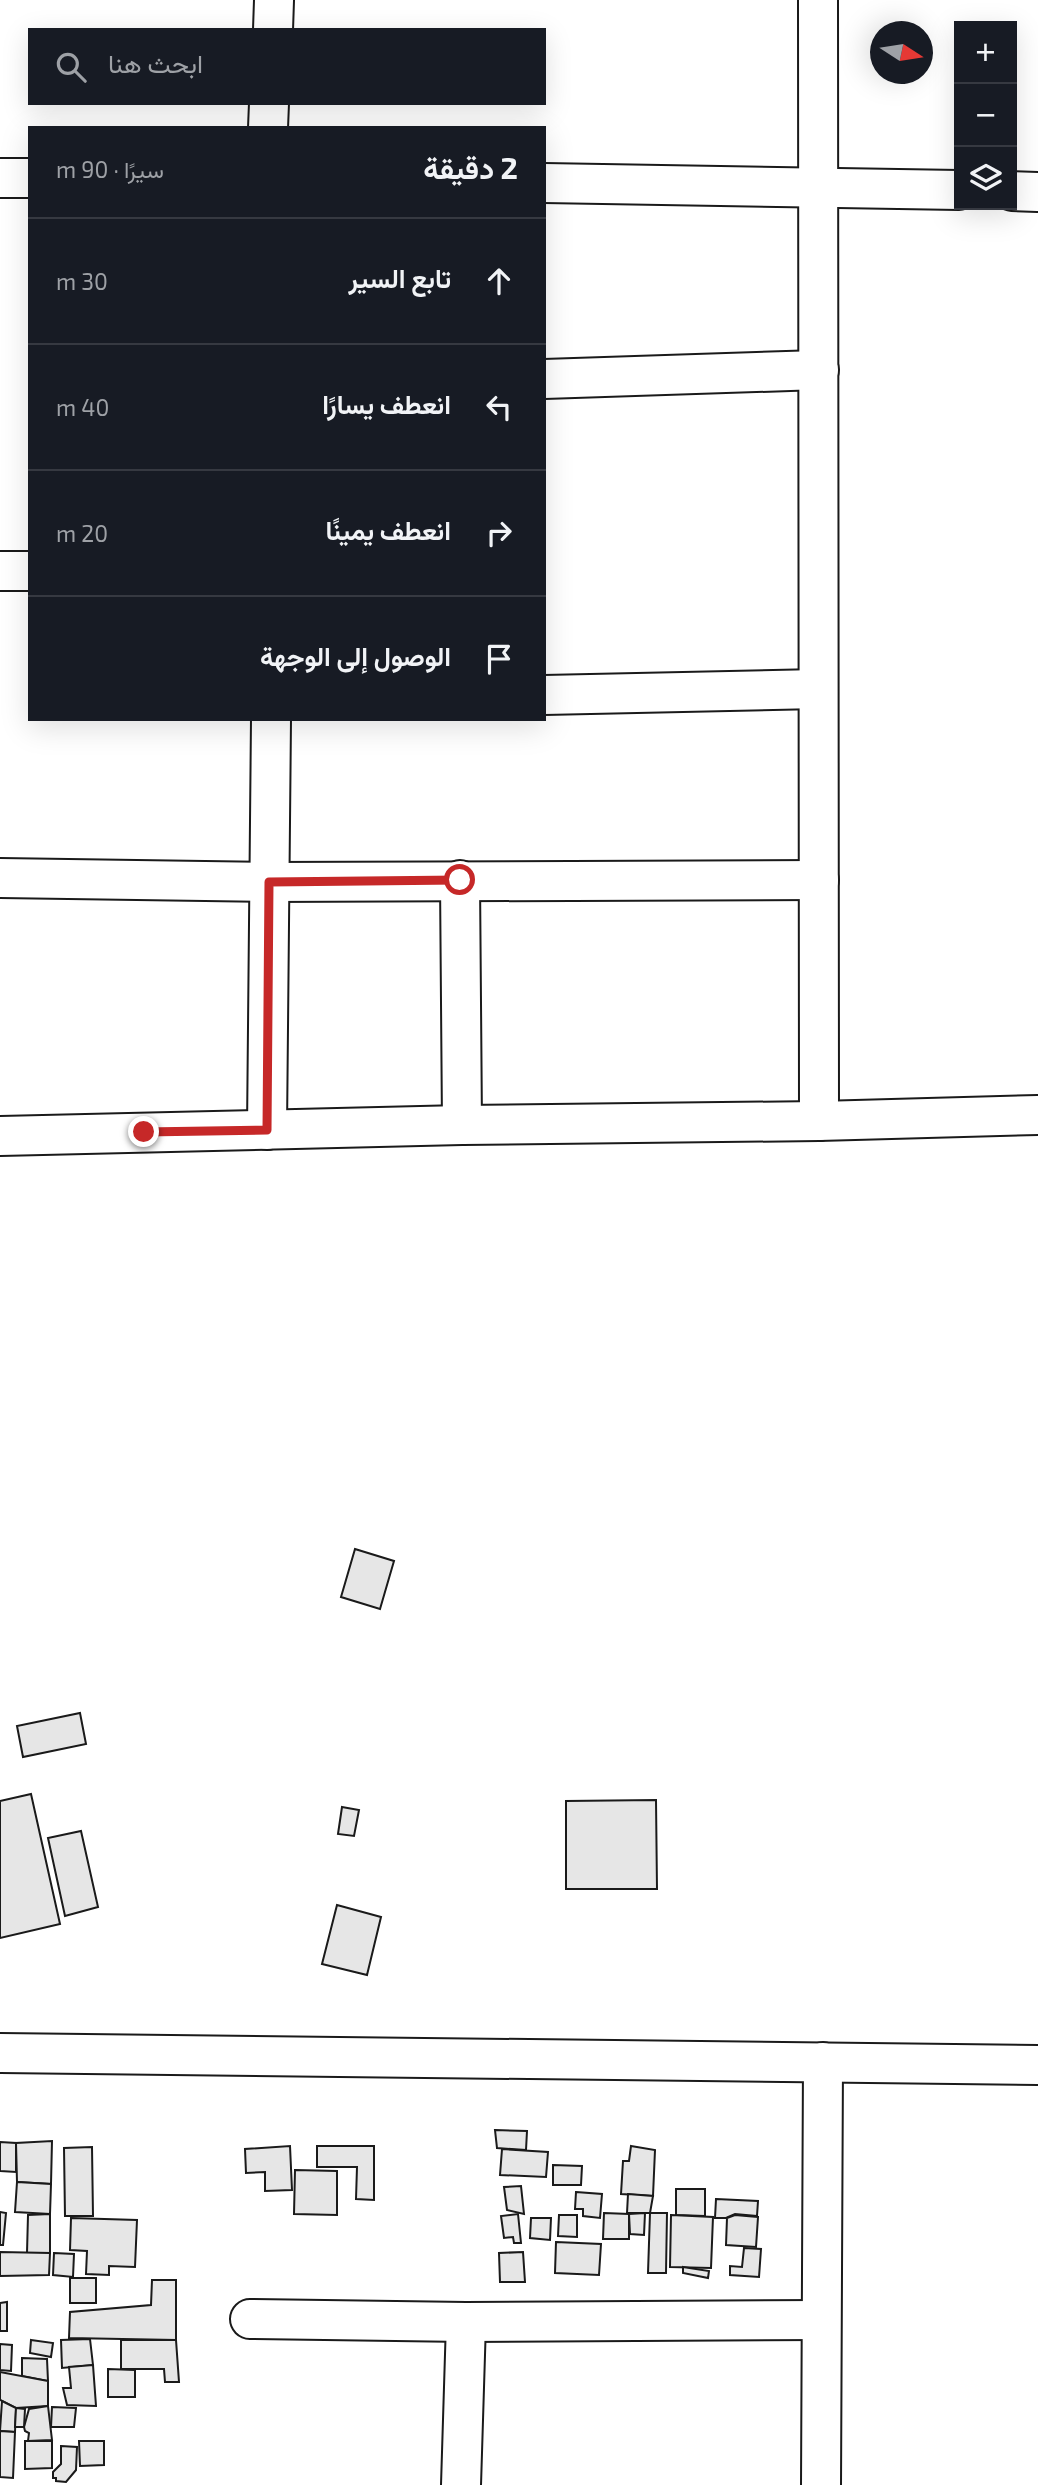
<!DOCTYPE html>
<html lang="ar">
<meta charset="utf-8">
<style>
:root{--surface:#171b24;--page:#20242c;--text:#f1f3f6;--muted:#9ea1a6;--line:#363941}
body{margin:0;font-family:"Exo 2",Vazirmatn,sans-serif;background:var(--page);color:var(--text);direction:rtl}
.controls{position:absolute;right:21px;top:21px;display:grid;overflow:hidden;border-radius:0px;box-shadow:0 7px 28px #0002}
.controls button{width:63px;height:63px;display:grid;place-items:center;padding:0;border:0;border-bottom:2px solid var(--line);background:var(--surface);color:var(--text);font:35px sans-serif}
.compass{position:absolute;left:870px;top:21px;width:63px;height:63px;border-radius:50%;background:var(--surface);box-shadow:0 7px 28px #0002;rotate:102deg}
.stop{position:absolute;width:21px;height:21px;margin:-16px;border:5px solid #c62828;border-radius:50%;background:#fff}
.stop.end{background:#c62828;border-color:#fff;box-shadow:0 2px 7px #0008}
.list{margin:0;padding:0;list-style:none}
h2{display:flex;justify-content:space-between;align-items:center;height:91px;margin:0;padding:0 28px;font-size:30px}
h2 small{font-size:23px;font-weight:400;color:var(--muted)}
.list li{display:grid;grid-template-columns:46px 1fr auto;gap:21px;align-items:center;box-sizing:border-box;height:126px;padding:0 28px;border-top:2px solid var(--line)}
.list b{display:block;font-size:26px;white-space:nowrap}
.list em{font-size:23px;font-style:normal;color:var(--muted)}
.icon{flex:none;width:38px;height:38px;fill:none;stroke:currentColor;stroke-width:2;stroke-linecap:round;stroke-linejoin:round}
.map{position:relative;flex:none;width:1038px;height:2485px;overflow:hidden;direction:ltr}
.search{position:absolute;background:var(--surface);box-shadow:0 7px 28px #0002;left:28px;top:28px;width:518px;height:77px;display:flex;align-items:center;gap:18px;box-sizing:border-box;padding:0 24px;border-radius:0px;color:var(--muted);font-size:26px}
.panel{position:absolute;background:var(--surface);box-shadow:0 7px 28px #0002;left:28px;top:126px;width:518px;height:595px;border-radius:0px;direction:rtl}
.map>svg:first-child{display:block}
.building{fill:#e6e6e6;stroke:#1a1a1a;stroke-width:2}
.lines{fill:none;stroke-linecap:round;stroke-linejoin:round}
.street-casing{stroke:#1a1a1a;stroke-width:42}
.secondary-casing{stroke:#1a1a1a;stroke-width:42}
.street{stroke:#fff;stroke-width:38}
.secondary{stroke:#fff;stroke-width:38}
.route{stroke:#c62828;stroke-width:9}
</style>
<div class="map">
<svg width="1038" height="2485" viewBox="0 0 1038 2485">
<rect width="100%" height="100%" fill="#fff"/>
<g class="building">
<path d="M355 1549 394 1561 380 1609 341 1597Z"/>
<path d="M80 1713 86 1744 23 1757 17 1726Z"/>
<path d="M31 1794 60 1924 0 1938V1801Z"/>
<path d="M656 1800 657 1889H566V1801Z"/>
<path d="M342 1807 359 1810 354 1836 338 1834Z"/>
<path d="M81 1831 98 1907 65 1916 48 1838Z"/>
<path d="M337 1905 381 1917 367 1975 322 1964Z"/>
<path d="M495 2130 527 2131 526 2150 497 2148Z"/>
<path d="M52 2141 51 2184 17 2182 16 2143Z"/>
<path d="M0 2142 16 2143V2172L0 2171Z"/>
<path d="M290 2146 292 2190 265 2191V2172L246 2173 245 2149Z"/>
<path d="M317 2146H374V2200L356 2199 357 2167H317Z"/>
<path d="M631 2146 655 2150 653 2196 621 2194 623 2161H629Z"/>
<path d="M92 2147 93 2216H65L64 2148Z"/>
<path d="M502 2149 548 2152 546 2177 500 2175Z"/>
<path d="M553 2165 582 2166 581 2185H553Z"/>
<path d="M295 2170 337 2171V2215L294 2214Z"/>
<path d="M17 2182 51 2184 50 2214 15 2212Z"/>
<path d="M521 2186 524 2214 507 2210 504 2187Z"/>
<path d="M676 2189H705V2216L676 2215Z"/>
<path d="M576 2192 602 2194 600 2218 583 2216V2209H575Z"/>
<path d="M628 2194 653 2196 650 2213H627Z"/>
<path d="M716 2199 758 2201 757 2216 735 2214 726 2218H715Z"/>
<path d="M0 2212 6 2213 3 2245H0Z"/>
<path d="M604 2213 629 2214V2239H603Z"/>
<path d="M645 2213 644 2235 630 2234 629 2214Z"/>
<path d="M650 2213H667L666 2273H648Z"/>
<path d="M50 2214V2253H27L28 2215Z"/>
<path d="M518 2214 521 2243H514L513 2237 504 2238 501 2216Z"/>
<path d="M559 2215H577V2237L558 2236Z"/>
<path d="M671 2215 713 2217 711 2268 670 2267Z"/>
<path d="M735 2215 758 2217 756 2247 726 2245 727 2218Z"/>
<path d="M71 2218 137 2220 135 2267 109 2266V2275L86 2274 87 2251 70 2250Z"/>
<path d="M531 2218H551L550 2240 530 2238Z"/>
<path d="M556 2242 601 2244 599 2275 555 2273Z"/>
<path d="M744 2248 761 2249 759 2277 730 2275V2266L742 2267Z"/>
<path d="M0 2252 50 2253 49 2275 0 2276Z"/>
<path d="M523 2252 525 2282H500L499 2253Z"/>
<path d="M54 2253 74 2254 73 2277 53 2275Z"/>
<path d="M683 2267 709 2271 708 2278 683 2273Z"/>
<rect x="70" y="2278" width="26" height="25"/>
<path d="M152 2280H176V2340L69 2338 70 2312 151 2305Z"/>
<path d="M7 2302V2331H0V2303Z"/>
<path d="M90 2339 93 2365 62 2368 61 2340Z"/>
<path d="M31 2340 53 2343 51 2357 30 2353Z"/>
<path d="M121 2340H176L179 2382H165L164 2369H121Z"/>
<path d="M0 2344 12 2345 11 2371 0 2370Z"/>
<path d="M22 2358 47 2359 48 2381 22 2376Z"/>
<path d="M93 2365 96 2406 67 2405 63 2388H71L69 2367Z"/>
<path d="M108 2369 135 2370V2397H108Z"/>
<path d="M0 2372 48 2381V2406L16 2408 0 2400Z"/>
<path d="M2 2401 16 2408 15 2432 0 2431Z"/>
<path d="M48 2406 52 2440 28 2441 29 2433 25 2431 24 2427 29 2409Z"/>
<path d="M52 2407 76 2408 74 2427H51Z"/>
<path d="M16 2408 25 2409 24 2427H15Z"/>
<path d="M0 2431 15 2432 13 2478 0 2477Z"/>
<path d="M25 2441H52V2468L25 2469Z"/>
<path d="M79 2441H104V2465L80 2466Z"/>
<path d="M61 2446 77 2447 76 2470 66 2482 56 2481V2478H53V2472L61 2464Z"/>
</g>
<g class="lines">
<g class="street-casing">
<g id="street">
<path d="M818 0 819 1121"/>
<path d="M273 30 274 0"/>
<path d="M268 128 269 103"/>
<path d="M0 178H30"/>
<path d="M544 183 959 190"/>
<path d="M1012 191 1038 192"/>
<path d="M544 379 819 370"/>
<path d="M0 571H30"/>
<path d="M544 695 818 689"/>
<path d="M0 878 269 882 819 880"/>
<path d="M460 880 462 1125"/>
<path d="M267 1130 271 719"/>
<path d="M0 1136 462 1125 819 1121 1038 1115"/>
<path d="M250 2319 466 2322 821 2320"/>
<path d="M461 2485 466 2322"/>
<path d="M821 2485 823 2062"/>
</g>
</g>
<g class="secondary-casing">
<path id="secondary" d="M0 2053 1038 2065"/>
</g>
<use href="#street" class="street"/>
<use href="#secondary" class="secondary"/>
</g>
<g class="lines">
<path class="route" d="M144 1132 267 1130 269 882 460 880"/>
</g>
</svg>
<div class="controls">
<button>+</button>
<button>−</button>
<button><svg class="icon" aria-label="layers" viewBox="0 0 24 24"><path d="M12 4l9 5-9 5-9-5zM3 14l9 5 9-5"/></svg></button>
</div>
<svg class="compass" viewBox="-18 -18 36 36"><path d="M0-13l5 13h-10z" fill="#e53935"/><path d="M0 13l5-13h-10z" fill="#9ea1a6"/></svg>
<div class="stop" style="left:460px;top:880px"></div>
<div class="stop end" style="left:144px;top:1132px"></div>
<div class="search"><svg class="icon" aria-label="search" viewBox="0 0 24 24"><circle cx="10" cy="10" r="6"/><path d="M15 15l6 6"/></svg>ابحث هنا</div>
<section class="panel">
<h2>2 دقيقة<small>سيرًا · 90 m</small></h2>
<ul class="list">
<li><svg class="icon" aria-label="ahead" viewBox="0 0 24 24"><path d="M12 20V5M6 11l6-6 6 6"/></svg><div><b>تابع السير</b></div><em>30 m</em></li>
<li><svg class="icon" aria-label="left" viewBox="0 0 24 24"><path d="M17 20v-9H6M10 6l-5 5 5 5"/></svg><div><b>انعطف يسارًا</b></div><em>40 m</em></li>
<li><svg class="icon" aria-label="right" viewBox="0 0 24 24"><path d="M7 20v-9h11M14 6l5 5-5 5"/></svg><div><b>انعطف يمينًا</b></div><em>20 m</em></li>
<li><svg class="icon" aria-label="arrive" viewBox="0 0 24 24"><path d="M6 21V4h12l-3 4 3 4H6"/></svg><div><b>الوصول إلى الوجهة</b></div></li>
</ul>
</section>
</div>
